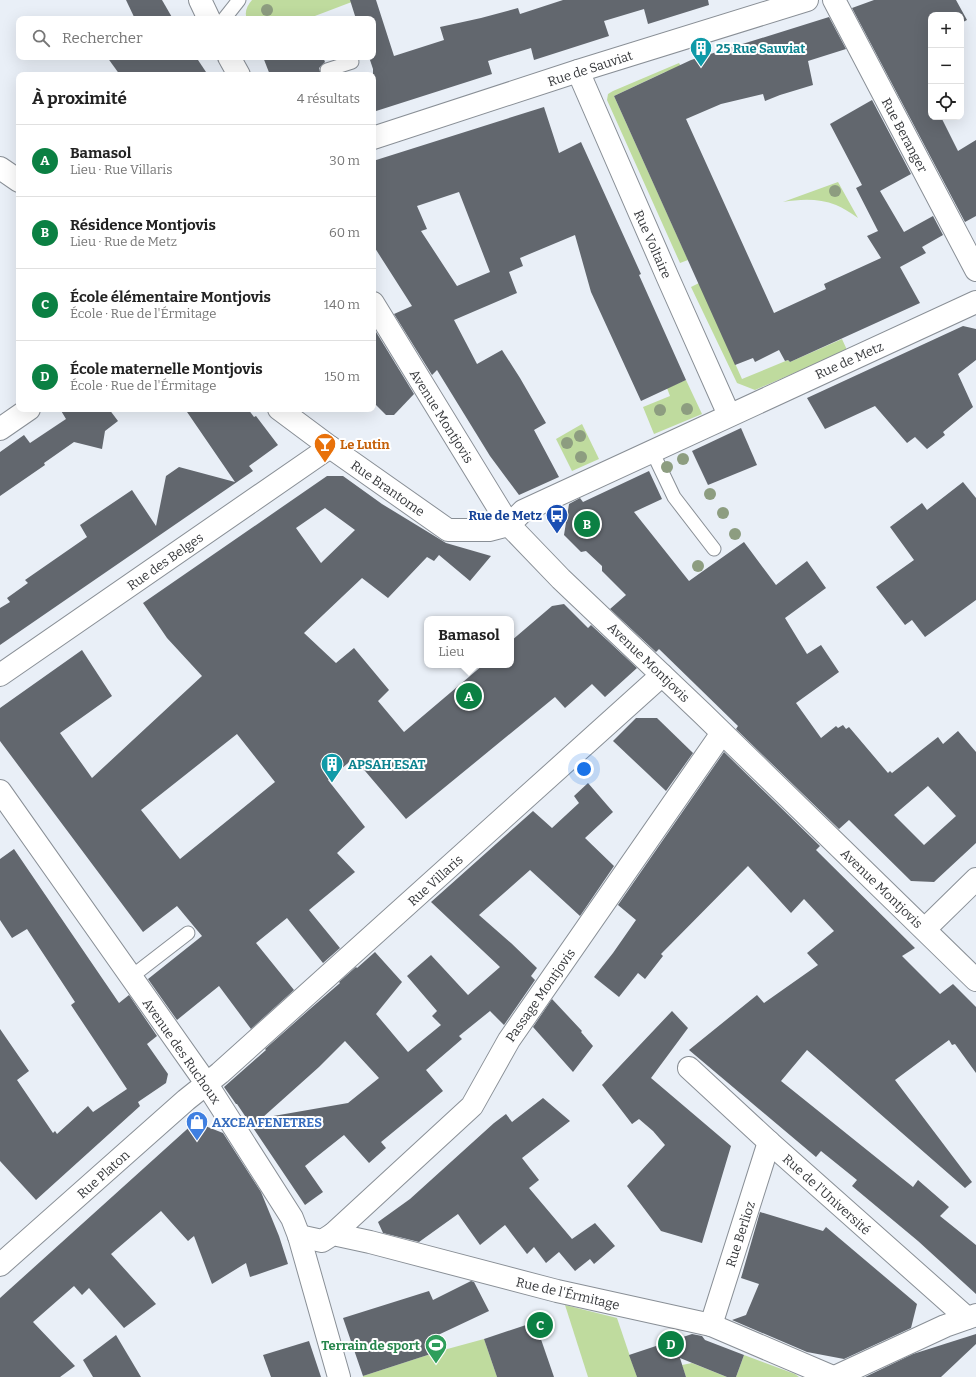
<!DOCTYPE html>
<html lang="fr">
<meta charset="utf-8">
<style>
:root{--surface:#fff;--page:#f2f2f2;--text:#222;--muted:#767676;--line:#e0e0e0;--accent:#0b8043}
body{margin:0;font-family:Bitter,serif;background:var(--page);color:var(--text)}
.controls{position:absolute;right:12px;top:12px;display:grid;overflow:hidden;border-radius:8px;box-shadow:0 4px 16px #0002}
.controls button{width:36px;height:36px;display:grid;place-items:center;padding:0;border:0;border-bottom:1px solid var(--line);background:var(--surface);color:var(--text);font:20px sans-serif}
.you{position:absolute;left:584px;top:769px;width:14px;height:14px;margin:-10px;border:3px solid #fff;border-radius:50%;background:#1a73e8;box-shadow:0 0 0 6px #1a73e833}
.badge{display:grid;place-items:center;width:26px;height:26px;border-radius:50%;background:var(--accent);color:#fff;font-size:13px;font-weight:700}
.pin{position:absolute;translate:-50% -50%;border:2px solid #fff;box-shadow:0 1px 4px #0006}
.popup{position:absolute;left:424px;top:616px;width:90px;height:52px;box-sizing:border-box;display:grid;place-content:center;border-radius:8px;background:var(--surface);filter:drop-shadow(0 1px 3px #0005);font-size:13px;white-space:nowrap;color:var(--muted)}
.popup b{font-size:15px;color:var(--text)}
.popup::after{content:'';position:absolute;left:50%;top:100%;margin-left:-8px;border:8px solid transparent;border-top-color:var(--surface)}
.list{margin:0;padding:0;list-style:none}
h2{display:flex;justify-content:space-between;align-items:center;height:52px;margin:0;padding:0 16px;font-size:17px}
h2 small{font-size:13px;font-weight:400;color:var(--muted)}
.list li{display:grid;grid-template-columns:26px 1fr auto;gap:12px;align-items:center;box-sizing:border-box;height:72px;padding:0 16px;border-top:1px solid var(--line)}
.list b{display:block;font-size:15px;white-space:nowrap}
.list p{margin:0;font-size:13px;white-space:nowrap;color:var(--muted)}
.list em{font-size:13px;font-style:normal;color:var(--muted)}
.icon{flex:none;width:22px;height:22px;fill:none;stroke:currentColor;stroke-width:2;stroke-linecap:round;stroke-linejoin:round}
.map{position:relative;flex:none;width:976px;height:1377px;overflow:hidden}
.search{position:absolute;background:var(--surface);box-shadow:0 4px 16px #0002;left:16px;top:16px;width:360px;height:44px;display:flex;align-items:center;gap:10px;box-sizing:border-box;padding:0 14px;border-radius:8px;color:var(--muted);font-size:15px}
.panel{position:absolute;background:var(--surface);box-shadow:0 4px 16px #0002;left:16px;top:72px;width:360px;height:340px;border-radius:8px}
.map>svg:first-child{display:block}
.green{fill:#bfdb9e}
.building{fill:#62676e;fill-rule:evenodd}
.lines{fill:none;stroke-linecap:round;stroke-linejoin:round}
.service-casing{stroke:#898f96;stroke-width:15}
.minor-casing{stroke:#898f96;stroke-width:24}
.secondary-casing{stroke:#898f96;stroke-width:24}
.service{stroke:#fff;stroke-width:13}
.minor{stroke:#fff;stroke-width:22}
.secondary{stroke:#fff;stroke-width:22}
.tree{fill:#8d9d80}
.labels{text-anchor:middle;stroke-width:4;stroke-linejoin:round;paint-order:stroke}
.culture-label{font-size:13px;font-weight:bold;fill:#0d838f;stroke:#fff;text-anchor:start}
.street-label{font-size:13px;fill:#37393c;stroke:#fff}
.food-label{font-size:13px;font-weight:bold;fill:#c56008;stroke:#fff;text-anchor:start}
.transit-label{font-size:13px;font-weight:bold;fill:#164399;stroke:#fff;text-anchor:end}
.shop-label{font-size:13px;font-weight:bold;fill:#366cbe;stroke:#fff;text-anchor:start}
.leisure-label{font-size:13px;font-weight:bold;fill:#27864d;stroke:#fff;text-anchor:end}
</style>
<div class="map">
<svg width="976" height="1377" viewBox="0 0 976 1377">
<rect width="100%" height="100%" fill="#e9eff7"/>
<g class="green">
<path d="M252 0H357L307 19H247C244 12 247 6 252 0Z"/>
<path d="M679 63 682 68 665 72 614 96 688 260 680 263 607 100 608 94 613 91Z"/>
<path d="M838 182 858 218C851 213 843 208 836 205 819 198 800 199 783 202Z"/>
<path d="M699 283 742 379 788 360 790 362 842 339 847 350 755 390 737 383 691 287Z"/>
<path d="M686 380 702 414 654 434 643 407 670 396 667 388Z"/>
<path d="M582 424 599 459 572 471 556 439Z"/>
<path d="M565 1305 617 1318 637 1377H588Z"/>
<path d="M484 1339 497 1377H363V1376L440 1351Z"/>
<path d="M744 1355 795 1374 799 1377H736Z"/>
<path d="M692 1363 727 1377H686L682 1365Z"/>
</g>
<g class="building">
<path d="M126 0H162L173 19H135Z"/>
<path d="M350 0H376L394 56 444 40 440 27 481 18 518 8 520 14 563 0H708L709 5 648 24 644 9 604 21 609 36 534 60 531 48 488 61 492 74 373 112V69L369 57H373V19H356Z"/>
<path d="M874 0H956L967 20 961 23V15H931V117H941L958 151 976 140V216L965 222 852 8Z"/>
<path d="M829 17 846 49 808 61 813 85 780 95 765 101 763 94 721 104 686 119 774 313 826 289 824 284 881 258 867 236 878 231 856 188 862 185 830 124 872 100 911 174 880 191 904 232 933 216 943 235 922 247 926 253 900 267 920 303 790 362 788 360 785 361 779 350 755 362 753 358 735 365 614 96 691 60Z"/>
<path d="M107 57H196L208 75H120Z"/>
<path d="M263 57H323L325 62 319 68 321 75H270Z"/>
<path d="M544 107 559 153 581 142 641 274 639 275 686 380 641 401 591 292 575 235 520 258 523 266 509 272 517 293 454 320 477 364 502 350 520 378 546 423 534 430 559 477 519 495 490 456 437 370 432 375 394 314 412 306 373 245V161ZM459 192 490 272 457 286 421 231 427 229 417 206Z"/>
<path d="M963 326 976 329V360L958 374 973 407 943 432 945 435 927 449 915 437 907 443 875 406 825 429 807 398Z"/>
<path d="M373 327 414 394 394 415H386L373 402Z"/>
<path d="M60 409H109L118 421 105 431 102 449 74 442 44 463 45 465 0 496V452L24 435 30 443 66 419Z"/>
<path d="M185 409H248L254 417 256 416 278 445 249 466 253 471 0 645V608L10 602 7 598 28 583 25 580 87 537 80 525 132 490 156 526 166 476 179 467 235 482Z"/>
<path d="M741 428 757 465 708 485 692 451Z"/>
<path d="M649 471 662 499 634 512 689 581 744 542 776 585 807 561 826 588 785 618 807 654 821 645 839 672 796 703 821 738 836 726 838 728 843 725 846 729 849 727 888 773 890 771 892 773 938 737 943 744 958 731 976 752V843L934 882 911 881 849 820 839 829 736 729 738 726 697 686 659 649 656 652 610 609 626 595 602 571V566L586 551 581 552 564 535 569 504 580 498 583 502ZM928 786 956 816 924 845 894 815Z"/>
<path d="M327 476H343L382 504 446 543 491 556 470 581 439 555 434 561 427 557 388 598 362 578 304 633 336 663 354 648 389 690 378 701 404 732 483 665H511V641L552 606 564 604 588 628 591 625 637 668 605 697 592 684 565 708 555 697 406 819 354 758 328 780 365 827 337 853 355 872 309 910 340 948 323 963 287 918 256 943 294 990 251 1029 219 986 177 1020 148 979 202 936 177 906 143 932 0 741V708L82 650 112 696 60 733 92 778 202 676 167 638 143 603ZM325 508 355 530 321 563 296 528ZM237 734 275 782 180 859 141 810Z"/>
<path d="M963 482 976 498V600L925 637 912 620 905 625 876 587 914 560 890 527 922 503 927 510Z"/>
<path d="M636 718H657L693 753 666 791 613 741Z"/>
<path d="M724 752 820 846 816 850 915 948 902 956 940 994 953 984 976 1007V1073L955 1044 952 1045 949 1040 895 1080 972 1182 965 1188 807 1050 781 1081 913 1187 918 1180 949 1207 940 1216 976 1245V1294L918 1241 852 1186 857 1180 821 1151 816 1157 689 1050 757 995 764 1003 818 965 807 953 834 931 804 899 791 913 748 866 661 954 663 956 645 979 638 973 619 997 594 977 613 953 636 920 618 905Z"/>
<path d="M588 783 613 812 585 838 614 866 580 916 530 870 479 915 511 943 537 968 531 976 535 980 504 1025 490 1011 459 1036 462 1039 426 1070 443 1091 381 1142 386 1148 369 1163 344 1135 305 1166 323 1192 305 1205 237 1104H236L224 1087 266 1050 265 1049 310 1009 340 983 339 982 356 967 357 968 375 952 402 982 376 1014 408 1052 441 1025 432 1016 437 1011 407 976 431 955 468 995 500 967 431 902 533 811 552 828 579 803 574 796ZM345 1041 379 1078 348 1103 262 1118 319 1067Z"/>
<path d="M14 849 119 1003 129 995 157 1036 147 1044 168 1074 166 1083 138 1102 140 1106 36 1200 0 1161V1029L29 1071 17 1080 53 1133 55 1131 57 1134 88 1106 93 1112 127 1089 71 1005 75 1002 27 929 12 938 0 920V859Z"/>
<path d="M552 999 582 1031 581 1032 593 1046 573 1072 533 1027Z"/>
<path d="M672 1011 688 1028 651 1078 731 1146 702 1243 661 1231 627 1186 665 1145 653 1131 639 1119 632 1124 602 1085Z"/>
<path d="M543 1098 570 1121 522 1158 539 1180 529 1188 572 1239 595 1223 615 1246 594 1264 590 1259 575 1271 559 1252 546 1263 534 1247 527 1254 505 1225 480 1245 458 1214 419 1242 383 1233 378 1222 410 1199 494 1123 506 1114 512 1122Z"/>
<path d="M195 1122 223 1133 261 1192 279 1236 288 1264 250 1277 246 1263 212 1284 194 1236 188 1241 161 1211 111 1254 156 1304 124 1328 89 1288 82 1295 74 1286 33 1322 75 1366 60 1377H0V1298Z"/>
<path d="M760 1212 823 1231 826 1227 917 1304 911 1328 844 1359 807 1352 732 1320 746 1315 759 1284 741 1278Z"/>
<path d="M471 1281 474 1282 489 1311 438 1335 439 1338 435 1340 440 1351 363 1376 343 1318 429 1291 433 1300Z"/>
<path d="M535 1322 554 1377H497L484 1339Z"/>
<path d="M692 1334 702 1336 705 1340 744 1355 736 1377H727L680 1358 686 1377H637L629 1355Z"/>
<path d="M976 1334V1344L941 1377H865L913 1354Z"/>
<path d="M116 1335 141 1377H93L83 1360Z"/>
<path d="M309 1341 321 1377H271L263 1355Z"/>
</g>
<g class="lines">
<g class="service-casing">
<g id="service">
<path d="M224 19 239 0"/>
<path d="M327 70 352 62 351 57"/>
<path d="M652 451 674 497 714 549"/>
<path d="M131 977 188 933"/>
</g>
</g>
<g class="minor-casing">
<g id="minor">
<path d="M834 0 976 270"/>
<path d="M578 71 668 278 729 415"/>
<path d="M373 138 578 71 807 0"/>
<path d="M0 168 19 181"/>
<path d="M279 409 330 447 448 530H489L509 525 523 511 976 302"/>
<path d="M0 429 29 409"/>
<path d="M0 675 330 447"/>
<path d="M0 791 206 1083 292 1218 299 1236 339 1377"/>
<path d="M925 929 976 879"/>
<path d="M689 1068 769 1142 967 1318"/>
<path d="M333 1234 472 1106 509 1040 722 733"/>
<path d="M299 1236 322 1241 333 1234 370 1242 557 1291 711 1325 833 1377"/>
<path d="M0 1265 186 1100 220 1073 662 675"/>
<path d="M711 1325 769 1142"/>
<path d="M835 1377 945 1326 976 1315"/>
</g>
</g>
<g class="secondary-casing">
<g id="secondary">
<path d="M200 0 209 19"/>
<path d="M229 57 239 75"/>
<path d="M373 303 509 525 561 579 702 713 976 980"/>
</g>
</g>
<use href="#service" class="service"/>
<use href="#minor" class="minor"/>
<use href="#secondary" class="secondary"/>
</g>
<g class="tree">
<circle cx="267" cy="10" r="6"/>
<circle cx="835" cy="191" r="6"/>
<circle cx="687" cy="409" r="6"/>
<circle cx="660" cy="410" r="6"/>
<circle cx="580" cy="436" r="6"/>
<circle cx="567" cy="443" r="6"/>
<circle cx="581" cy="457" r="6"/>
<circle cx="683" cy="459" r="6"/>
<circle cx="667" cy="467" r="6"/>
<circle cx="710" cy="494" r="6"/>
<circle cx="723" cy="513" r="6"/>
<circle cx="735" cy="534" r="6"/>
<circle cx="698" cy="566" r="6"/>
</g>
<defs>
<g id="building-pin" transform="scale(1.15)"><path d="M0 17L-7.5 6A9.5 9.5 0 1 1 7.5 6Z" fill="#0f9aa8" stroke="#fff"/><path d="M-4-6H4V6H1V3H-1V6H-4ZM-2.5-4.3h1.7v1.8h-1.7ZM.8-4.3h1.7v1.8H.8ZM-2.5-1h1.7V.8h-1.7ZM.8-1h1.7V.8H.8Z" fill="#fff"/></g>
<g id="bar-pin" transform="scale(1.15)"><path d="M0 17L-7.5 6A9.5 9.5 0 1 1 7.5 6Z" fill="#e8710a" stroke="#fff"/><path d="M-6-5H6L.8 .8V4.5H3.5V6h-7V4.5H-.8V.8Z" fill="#fff"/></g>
<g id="bus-pin" transform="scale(1.15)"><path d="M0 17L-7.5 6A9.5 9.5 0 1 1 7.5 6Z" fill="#1a4fb4" stroke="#fff"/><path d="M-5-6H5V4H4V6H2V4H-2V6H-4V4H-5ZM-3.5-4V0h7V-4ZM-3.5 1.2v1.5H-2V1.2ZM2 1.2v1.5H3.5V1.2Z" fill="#fff"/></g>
<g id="shop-pin" transform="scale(1.15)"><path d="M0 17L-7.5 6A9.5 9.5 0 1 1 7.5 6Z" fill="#3f7fe0" stroke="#fff"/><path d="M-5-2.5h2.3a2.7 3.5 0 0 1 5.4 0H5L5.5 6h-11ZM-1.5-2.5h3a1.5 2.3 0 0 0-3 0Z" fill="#fff"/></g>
<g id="stadium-pin" transform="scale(1.15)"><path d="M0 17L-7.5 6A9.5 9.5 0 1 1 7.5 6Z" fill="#2e9e5b" stroke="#fff"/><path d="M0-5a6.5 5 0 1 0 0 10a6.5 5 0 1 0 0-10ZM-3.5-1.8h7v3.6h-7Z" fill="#fff"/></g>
</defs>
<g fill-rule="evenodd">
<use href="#building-pin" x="701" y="48"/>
<use href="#bar-pin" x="325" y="444"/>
<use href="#bus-pin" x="557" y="515"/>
<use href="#building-pin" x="332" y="764"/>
<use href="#shop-pin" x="197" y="1122"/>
<use href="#stadium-pin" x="436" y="1345"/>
</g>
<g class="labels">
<g class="culture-label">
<text x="716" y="53">25 Rue Sauviat</text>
<text x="348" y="769">APSAH ESAT</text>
</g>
<g class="street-label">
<text transform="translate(590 68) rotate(-18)" y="5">Rue de Sauviat</text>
<text transform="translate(905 135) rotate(62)" y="5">Rue Beranger</text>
<text transform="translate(653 244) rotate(66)" y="5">Rue Voltaire</text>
<text transform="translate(849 360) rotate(-24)" y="5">Rue de Metz</text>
<text transform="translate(442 416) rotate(58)" y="5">Avenue Montjovis</text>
<text transform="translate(388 488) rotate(35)" y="5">Rue Brantome</text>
<text transform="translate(165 561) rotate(-35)" y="5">Rue des Belges</text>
<text transform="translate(649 662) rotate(44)" y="5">Avenue Montjovis</text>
<text transform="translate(435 880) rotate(-42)" y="5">Rue Villaris</text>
<text transform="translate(882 888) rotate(44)" y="5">Avenue Montjovis</text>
<text transform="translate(540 995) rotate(-55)" y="5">Passage Montjovis</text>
<text transform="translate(182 1051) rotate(55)" y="5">Avenue des Ruchoux</text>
<text transform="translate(103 1174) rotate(-42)" y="5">Rue Platon</text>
<text transform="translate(827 1194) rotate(42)" y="5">Rue de l'Université</text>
<text transform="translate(740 1234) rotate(-72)" y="5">Rue Berlioz</text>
<text transform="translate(568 1293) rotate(13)" y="5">Rue de l'Érmitage</text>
</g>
<g class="food-label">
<text x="340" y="449">Le Lutin</text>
</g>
<g class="transit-label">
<text x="542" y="520">Rue de Metz</text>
</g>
<g class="shop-label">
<text x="212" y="1127">AXCEA FENETRES</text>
</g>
<g class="leisure-label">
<text x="420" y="1350">Terrain de sport</text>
</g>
</g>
</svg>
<div class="controls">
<button>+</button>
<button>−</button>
<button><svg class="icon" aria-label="locate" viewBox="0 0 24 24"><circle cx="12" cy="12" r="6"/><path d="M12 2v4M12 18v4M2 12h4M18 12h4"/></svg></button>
</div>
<div class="you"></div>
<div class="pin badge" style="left:469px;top:696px">A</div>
<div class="popup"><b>Bamasol</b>Lieu</div>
<div class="pin badge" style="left:587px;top:524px">B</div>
<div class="pin badge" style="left:540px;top:1325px">C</div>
<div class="pin badge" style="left:671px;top:1344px">D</div>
<div class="search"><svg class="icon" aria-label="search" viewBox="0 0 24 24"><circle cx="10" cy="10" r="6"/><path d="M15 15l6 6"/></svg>Rechercher</div>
<section class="panel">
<h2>À proximité<small>4 résultats</small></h2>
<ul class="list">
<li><span class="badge">A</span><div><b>Bamasol</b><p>Lieu · Rue Villaris</p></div><em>30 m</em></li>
<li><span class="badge">B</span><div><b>Résidence Montjovis</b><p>Lieu · Rue de Metz</p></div><em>60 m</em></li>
<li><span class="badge">C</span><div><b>École élémentaire Montjovis</b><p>École · Rue de l'Érmitage</p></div><em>140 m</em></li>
<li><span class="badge">D</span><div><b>École maternelle Montjovis</b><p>École · Rue de l'Érmitage</p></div><em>150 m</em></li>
</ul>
</section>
</div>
